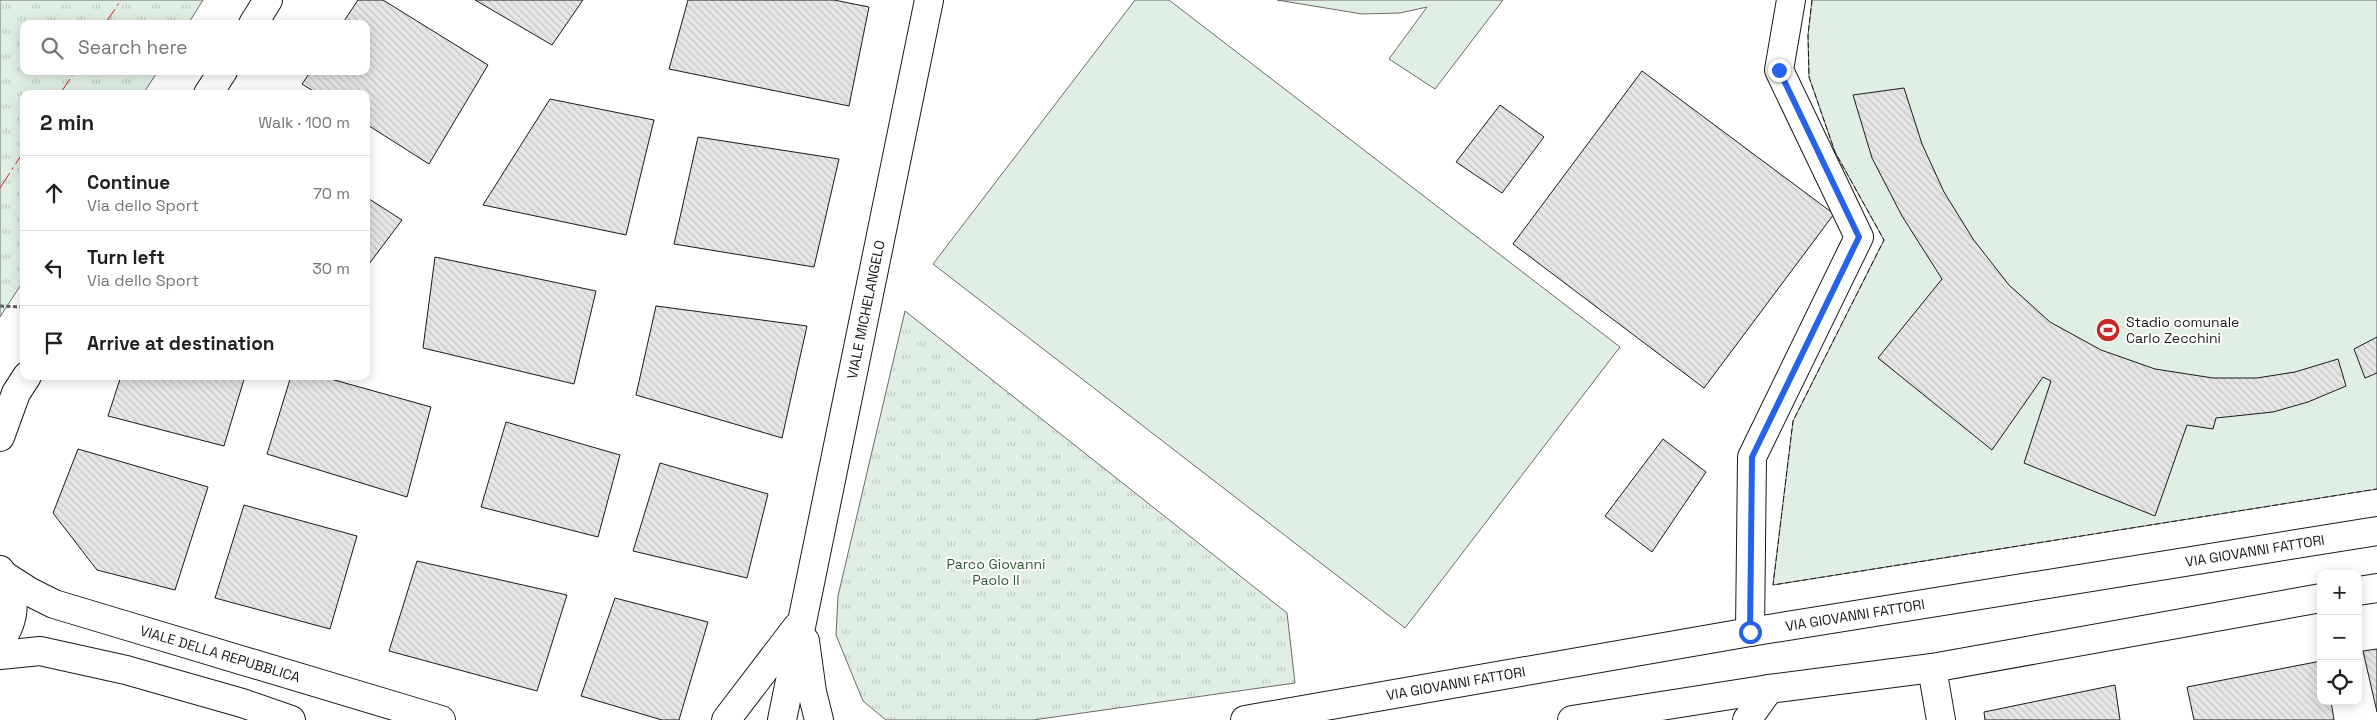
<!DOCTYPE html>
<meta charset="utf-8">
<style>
:root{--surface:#fff;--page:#f6f6f6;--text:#202124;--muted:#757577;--line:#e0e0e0}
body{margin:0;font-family:"Space Grotesk",sans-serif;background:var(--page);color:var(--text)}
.controls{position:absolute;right:15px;bottom:15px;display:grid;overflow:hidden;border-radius:10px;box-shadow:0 2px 12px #0003}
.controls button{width:45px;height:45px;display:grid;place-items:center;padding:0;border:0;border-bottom:1px solid var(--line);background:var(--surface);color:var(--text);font:25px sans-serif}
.stop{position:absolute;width:15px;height:15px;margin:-11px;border:4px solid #2563eb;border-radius:50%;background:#fff}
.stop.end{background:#2563eb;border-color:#fff;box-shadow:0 1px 5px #0008}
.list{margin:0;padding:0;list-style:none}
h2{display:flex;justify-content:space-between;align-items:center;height:65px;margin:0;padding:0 20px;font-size:21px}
h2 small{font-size:16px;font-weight:400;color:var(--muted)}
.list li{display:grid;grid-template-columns:32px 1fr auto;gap:15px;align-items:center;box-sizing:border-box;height:75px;padding:0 20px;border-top:1px solid var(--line)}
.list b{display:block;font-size:19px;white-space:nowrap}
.list p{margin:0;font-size:16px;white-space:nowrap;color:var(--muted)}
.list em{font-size:16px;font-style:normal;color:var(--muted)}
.icon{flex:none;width:28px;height:28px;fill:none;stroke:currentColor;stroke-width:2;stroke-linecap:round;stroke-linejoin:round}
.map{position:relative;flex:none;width:2377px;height:720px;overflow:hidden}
.search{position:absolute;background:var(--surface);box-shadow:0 2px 12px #0003;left:20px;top:20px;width:350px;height:55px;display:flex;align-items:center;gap:12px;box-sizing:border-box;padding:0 18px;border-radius:10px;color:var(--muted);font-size:19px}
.panel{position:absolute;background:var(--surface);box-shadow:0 2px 12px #0003;left:20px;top:90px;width:350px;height:290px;border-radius:10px}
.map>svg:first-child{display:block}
.grass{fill:url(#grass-tufts);stroke:#6a6a6a}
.pitch{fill:#e0efe3;stroke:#6a6a6a}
.building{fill:url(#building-back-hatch);stroke:#1a1a1a}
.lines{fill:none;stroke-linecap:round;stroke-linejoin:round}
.minor-casing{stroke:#1a1a1a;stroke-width:30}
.path{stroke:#5f5f5f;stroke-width:3;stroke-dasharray:4 2.5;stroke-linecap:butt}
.minor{stroke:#fff;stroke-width:28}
.fence{stroke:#1a1a1a;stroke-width:1;stroke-dasharray:6 2.5;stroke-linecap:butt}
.power{stroke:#c62828;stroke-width:1;stroke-dasharray:18 4 2.5 4;stroke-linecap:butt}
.route{stroke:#2563eb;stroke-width:6}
.labels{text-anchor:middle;stroke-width:4;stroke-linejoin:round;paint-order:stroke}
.street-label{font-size:14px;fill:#1a1a1a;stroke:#fff}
.poi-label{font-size:14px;fill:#1a1a1a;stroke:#fff;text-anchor:start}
.park-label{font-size:14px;fill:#2b5a34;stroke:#fff}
</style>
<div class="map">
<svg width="2377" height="720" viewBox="0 0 2377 720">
<defs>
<pattern id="grass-tufts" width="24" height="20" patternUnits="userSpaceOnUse" patternTransform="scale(1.25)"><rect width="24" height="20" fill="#e0efe3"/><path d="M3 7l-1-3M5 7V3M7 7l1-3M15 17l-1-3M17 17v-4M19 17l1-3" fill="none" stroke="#c0ccc2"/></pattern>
<pattern id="building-back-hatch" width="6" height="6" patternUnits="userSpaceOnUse" patternTransform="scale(1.25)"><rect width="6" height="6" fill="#e6e6e6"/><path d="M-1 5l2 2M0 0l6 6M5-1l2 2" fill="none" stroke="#c5c5c5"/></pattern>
</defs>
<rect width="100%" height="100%" fill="#fff"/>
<g class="grass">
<path d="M0 0H203L188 24H24V71H158L143 94H24V280L0 317Z"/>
<path d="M905 311 1287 613 1295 683 1033 720H886L863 701 836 635 838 596Z"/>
</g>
<g class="pitch">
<path d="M1135 0H1169L1620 347 1405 628 933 264Z"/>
<path d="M1277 0H1503L1435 89 1389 59 1427 7 1400 13 1362 14Z"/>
<path d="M1812 0H2377V489L1773 585 1793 421 1884 240 1835 152 1809 77 1808 35Z"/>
</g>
<g class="building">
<path d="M358 0H383L488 65 429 164 366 124V94H318L302 84 311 71H366V24H342Z"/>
<path d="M475 0H583L552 45Z"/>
<path d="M688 0H834L869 7 849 106 669 69Z"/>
<path d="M1642 71 1834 214 1704 388 1513 244Z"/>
<path d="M1904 88 1922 144 1944 192 1973 239 2009 285 2050 322 2101 350 2155 369 2213 378H2257L2295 372 2338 359 2346 386 2308 402 2273 412 2216 418 2213 429 2187 425 2155 516 2024 463 2051 381 2043 377 1992 450 1878 358 1942 279 1902 216 1872 158 1853 95Z"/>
<path d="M550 99 654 120 626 235 483 205Z"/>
<path d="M1500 105 1544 137 1502 193 1456 162Z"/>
<path d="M698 137 839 159 814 267 674 244Z"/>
<path d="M366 197 402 220 366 268Z"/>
<path d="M435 257 596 291 574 384 423 348Z"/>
<path d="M656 306 807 326 782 438 636 395Z"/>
<path d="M2377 337V373L2365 378 2354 349Z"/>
<path d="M121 376H245L224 446 108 416Z"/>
<path d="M291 376H320L431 407 407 497 267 454Z"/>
<path d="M506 422 620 455 598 537 481 507Z"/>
<path d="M1663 439 1706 472 1652 552 1605 516Z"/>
<path d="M78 449 208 487 175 590 97 570 53 513Z"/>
<path d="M660 463 768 494 747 578 633 551Z"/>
<path d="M244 505 357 536 330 629 215 598Z"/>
<path d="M417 561 567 595 537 691 389 651Z"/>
<path d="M615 598 708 622 679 720H662L581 696Z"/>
<path d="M2377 649V712L2363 651Z"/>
<path d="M2321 661V701H2331L2334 720H2194L2187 687Z"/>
<path d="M2115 685 2120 720H1985L1984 712Z"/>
</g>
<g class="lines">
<g class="minor-casing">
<g id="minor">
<path d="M253 24 268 0"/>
<path d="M208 94 223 71"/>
<path d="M0 437 16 393 27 376"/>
<path d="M0 570C18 591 16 620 0 641"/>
<path id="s1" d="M5 576 30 592 54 604 441 720"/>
<path d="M2358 591 2377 588"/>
<path d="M1750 632 1752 457 1859 237 1779 70 1791 0"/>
<path d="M805 641 812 692 819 720"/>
<path d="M0 655 40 651 126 670 242 703 291 720"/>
<path d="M1932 668 1941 720"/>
<path d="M726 720 797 627"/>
<path id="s2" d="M782 720 929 0"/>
<path id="s3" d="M1245 720 1750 632 2377 531"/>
<path d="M1572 720 1769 689 1932 668 2321 598"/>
<path d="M1747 720 1769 689"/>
</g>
</g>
<path class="path" d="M0 306 24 307"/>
<use href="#minor" class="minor"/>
<path class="fence" d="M1812 0 1808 35 1809 77 1835 152 1884 240 1793 421 1773 585 2377 489"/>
<g class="power">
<path d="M105 24 121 0"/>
<path d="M60 94 75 71"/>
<path d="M0 188 24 151"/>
</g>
</g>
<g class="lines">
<path class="route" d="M1750 632 1752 457 1859 237 1779 70"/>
</g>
<defs>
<g id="stadium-disc" transform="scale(1.25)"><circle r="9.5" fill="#c62828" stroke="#fff"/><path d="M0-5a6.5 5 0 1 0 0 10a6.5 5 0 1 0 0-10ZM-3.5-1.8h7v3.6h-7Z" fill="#fff"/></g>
</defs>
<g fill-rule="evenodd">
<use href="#stadium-disc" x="2108" y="330"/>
</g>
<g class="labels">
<g class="street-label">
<text dy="5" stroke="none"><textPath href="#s2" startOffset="419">VIALE MICHELANGELO</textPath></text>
<text dy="5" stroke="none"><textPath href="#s3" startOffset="1024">VIA GIOVANNI FATTORI</textPath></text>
<text dy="5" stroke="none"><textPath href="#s3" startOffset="619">VIA GIOVANNI FATTORI</textPath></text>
<text dy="5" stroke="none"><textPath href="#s1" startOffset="230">VIALE DELLA REPUBBLICA</textPath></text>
<text dy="5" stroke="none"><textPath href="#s3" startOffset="214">VIA GIOVANNI FATTORI</textPath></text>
</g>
<g class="poi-label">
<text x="2126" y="327">Stadio comunale<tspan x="2126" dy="16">Carlo Zecchini</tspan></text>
</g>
<g class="park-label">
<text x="996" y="569">Parco Giovanni<tspan x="996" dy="16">Paolo II</tspan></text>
</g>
</g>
</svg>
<div class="controls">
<button>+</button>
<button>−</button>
<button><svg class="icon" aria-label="locate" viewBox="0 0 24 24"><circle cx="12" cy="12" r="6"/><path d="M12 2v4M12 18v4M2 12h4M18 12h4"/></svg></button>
</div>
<div class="stop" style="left:1750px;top:632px"></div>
<div class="stop end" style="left:1779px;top:70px"></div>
<div class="search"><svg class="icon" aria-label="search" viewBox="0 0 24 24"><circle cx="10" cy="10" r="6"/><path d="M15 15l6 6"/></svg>Search here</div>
<section class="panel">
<h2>2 min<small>Walk · 100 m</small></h2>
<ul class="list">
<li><svg class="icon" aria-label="ahead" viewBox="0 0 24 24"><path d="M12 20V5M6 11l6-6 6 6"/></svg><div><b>Continue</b><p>Via dello Sport</p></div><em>70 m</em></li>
<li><svg class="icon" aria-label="left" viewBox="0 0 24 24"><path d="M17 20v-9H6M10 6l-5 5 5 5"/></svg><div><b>Turn left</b><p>Via dello Sport</p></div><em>30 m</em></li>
<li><svg class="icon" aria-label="arrive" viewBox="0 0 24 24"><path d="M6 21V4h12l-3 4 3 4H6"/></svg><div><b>Arrive at destination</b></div></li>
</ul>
</section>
</div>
